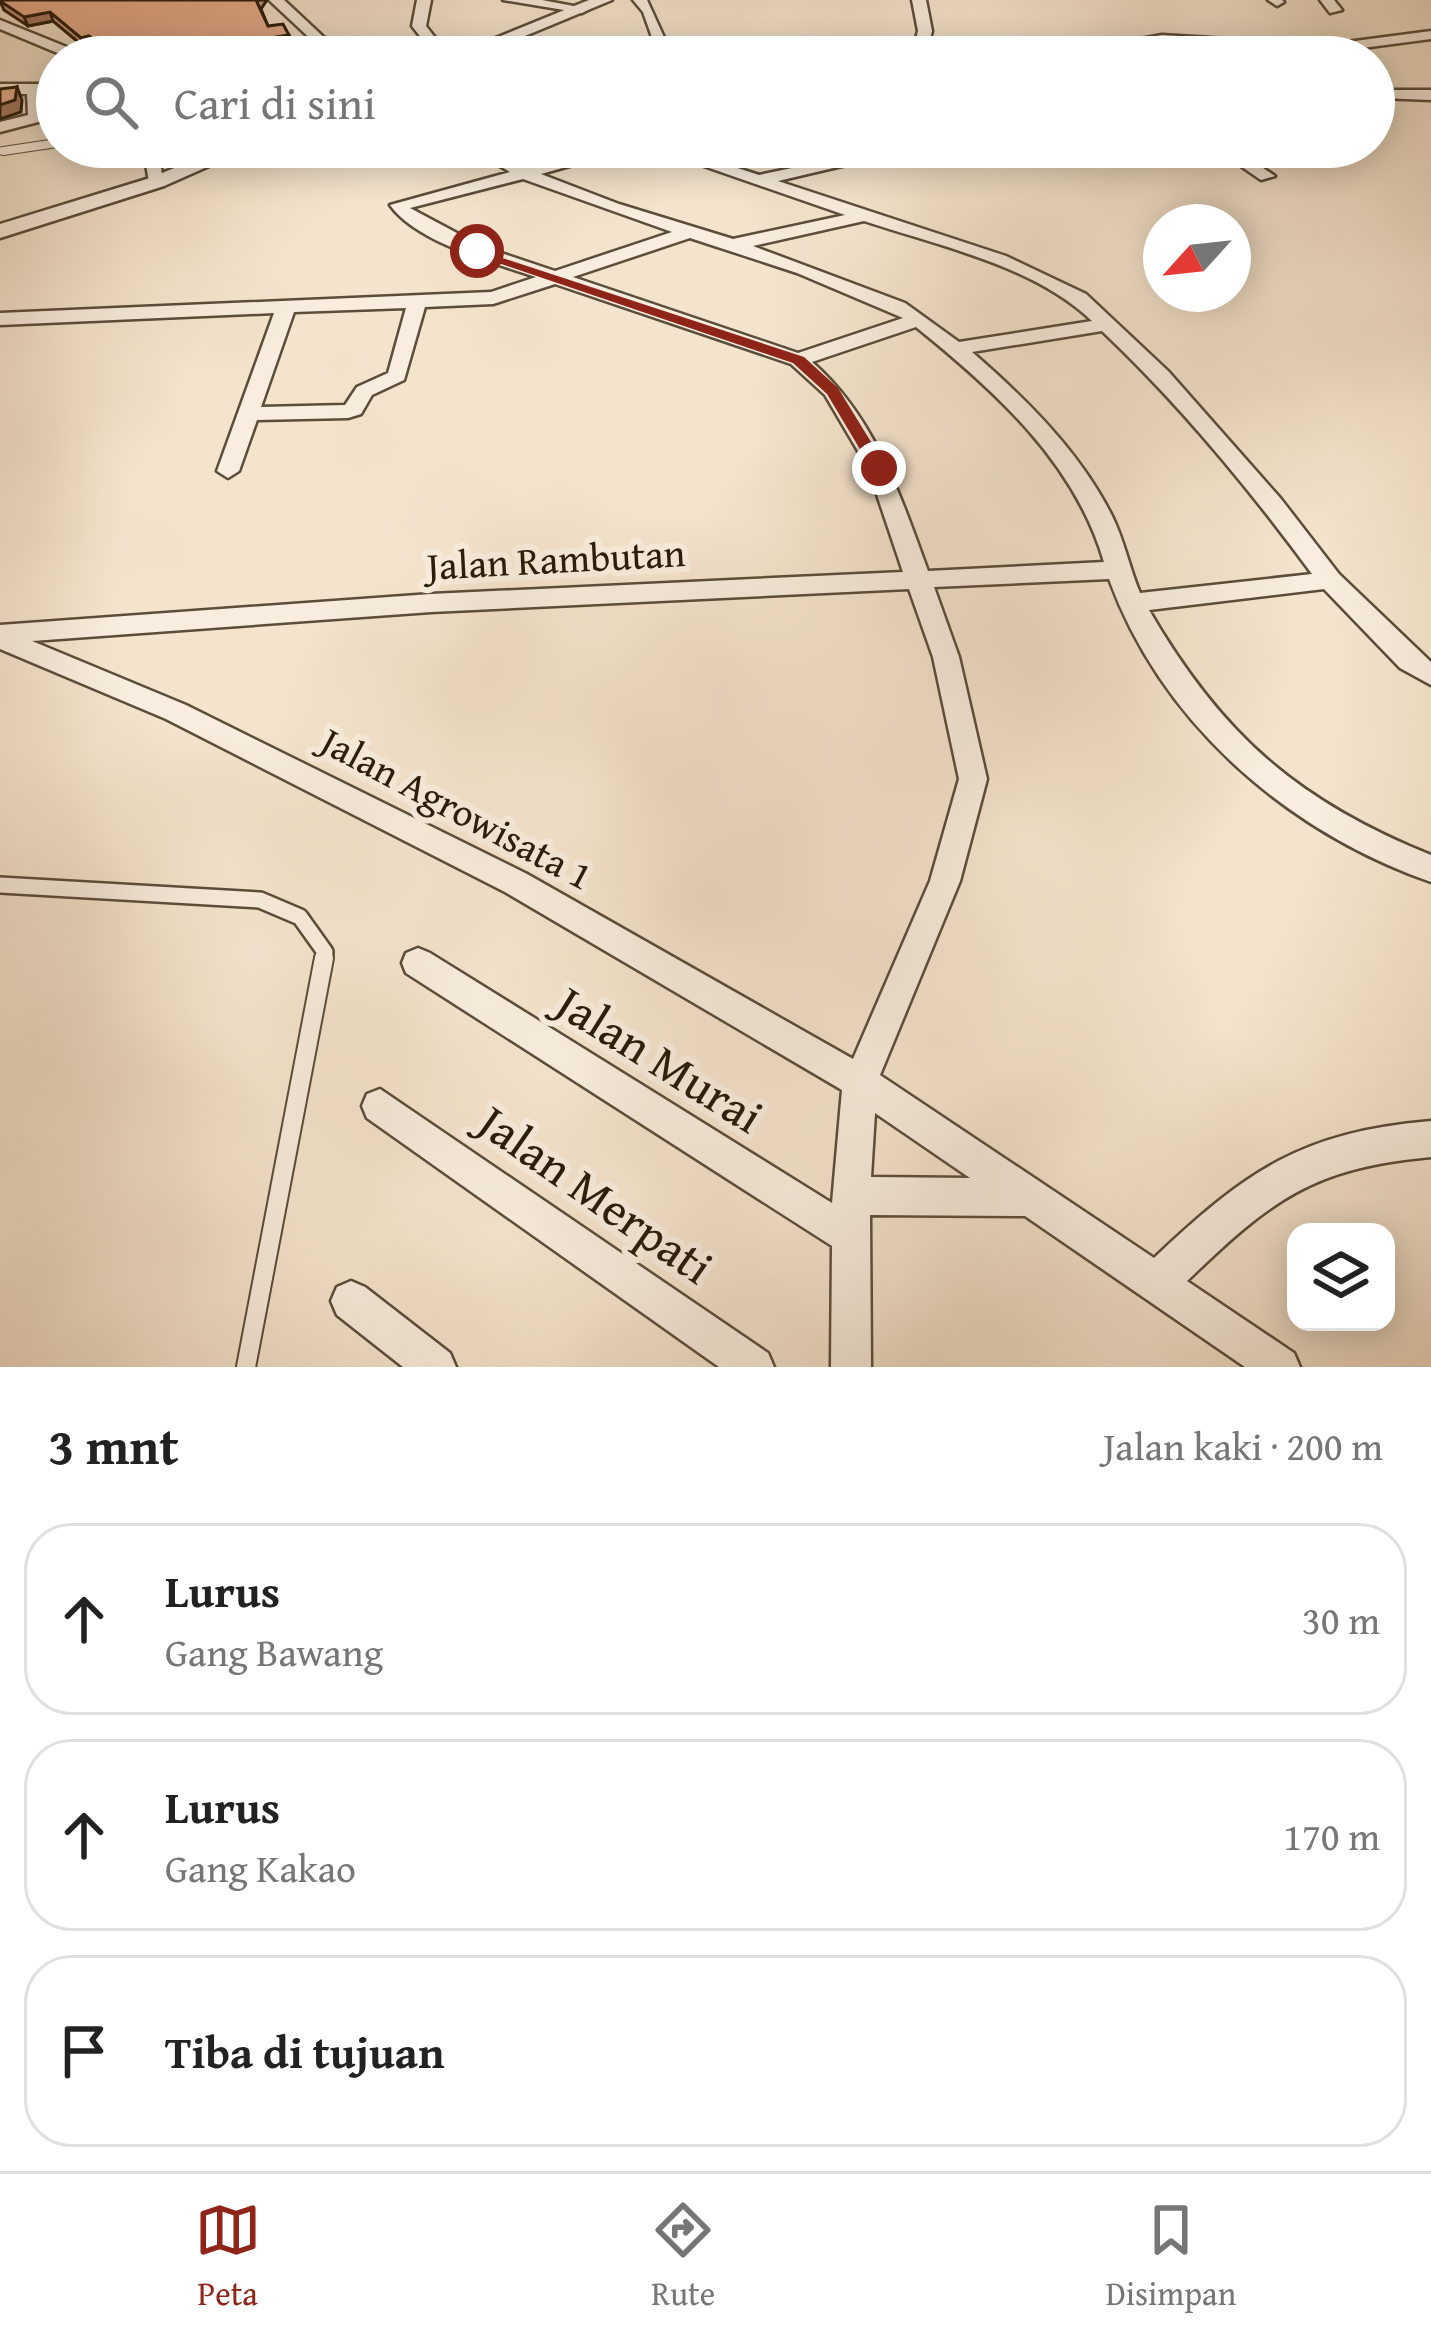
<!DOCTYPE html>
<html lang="id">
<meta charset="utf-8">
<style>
:root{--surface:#fff;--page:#f6f6f6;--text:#222;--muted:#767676;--line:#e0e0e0;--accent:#8f2418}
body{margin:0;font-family:"Gentium Book Plus",serif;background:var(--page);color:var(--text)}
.controls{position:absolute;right:36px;bottom:36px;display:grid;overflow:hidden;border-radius:24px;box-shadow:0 6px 30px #0003}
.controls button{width:108px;height:108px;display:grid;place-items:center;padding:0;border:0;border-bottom:3px solid var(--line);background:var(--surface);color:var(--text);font:60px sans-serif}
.compass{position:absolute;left:1143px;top:204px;width:108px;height:108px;border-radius:50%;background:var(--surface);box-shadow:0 6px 30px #0003;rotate:243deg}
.stop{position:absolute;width:36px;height:36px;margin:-27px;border:9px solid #8f2418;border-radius:50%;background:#fff}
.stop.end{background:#8f2418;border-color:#fff;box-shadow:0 3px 12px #0008}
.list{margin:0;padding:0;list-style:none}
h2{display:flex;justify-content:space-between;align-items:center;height:156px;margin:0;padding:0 48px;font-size:51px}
h2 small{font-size:39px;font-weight:400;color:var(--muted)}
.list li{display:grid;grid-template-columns:78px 1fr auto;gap:36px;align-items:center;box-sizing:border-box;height:192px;margin:0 24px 24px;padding:0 24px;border:3px solid var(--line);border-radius:48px}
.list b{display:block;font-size:45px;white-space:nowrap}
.list p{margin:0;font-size:39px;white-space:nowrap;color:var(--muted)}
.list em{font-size:39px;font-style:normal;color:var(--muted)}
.icon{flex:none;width:66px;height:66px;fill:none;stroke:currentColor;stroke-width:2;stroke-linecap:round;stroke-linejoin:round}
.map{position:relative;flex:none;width:1431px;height:1367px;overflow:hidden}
.search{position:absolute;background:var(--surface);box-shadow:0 6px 30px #0003;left:36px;right:36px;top:36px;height:132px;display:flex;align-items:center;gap:30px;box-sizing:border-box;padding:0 42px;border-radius:66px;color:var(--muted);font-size:45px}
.sheet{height:804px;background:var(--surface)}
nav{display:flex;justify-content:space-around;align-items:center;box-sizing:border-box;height:168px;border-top:3px solid var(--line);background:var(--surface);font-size:33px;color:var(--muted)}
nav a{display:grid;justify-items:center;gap:6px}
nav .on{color:var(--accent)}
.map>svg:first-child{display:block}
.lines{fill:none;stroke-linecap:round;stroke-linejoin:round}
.service-far2-casing{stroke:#5a4d3a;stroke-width:10}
.service-far1-casing{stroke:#5a4d3a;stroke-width:20}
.service-casing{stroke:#5a4d3a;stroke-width:22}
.minor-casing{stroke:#5a4d3a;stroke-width:5}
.tertiary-casing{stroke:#5a4d3a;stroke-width:5}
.service-far2{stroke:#f8edde;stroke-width:8}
.service-far1{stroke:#f8edde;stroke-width:15}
.service{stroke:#f8edde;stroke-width:18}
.minor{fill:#f8edde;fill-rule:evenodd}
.tertiary{fill:#f8edde;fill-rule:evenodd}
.wall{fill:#c8967c;stroke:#271b09;stroke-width:3}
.shaded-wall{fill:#a37a65;stroke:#271b09;stroke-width:3}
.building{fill:#e9af90;stroke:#271b09;stroke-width:3}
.route{fill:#8f2418}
.labels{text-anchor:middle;stroke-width:12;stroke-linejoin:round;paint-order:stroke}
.street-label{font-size:39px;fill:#271b09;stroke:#f8edde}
.near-street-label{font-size:48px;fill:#271b09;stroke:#f8edde}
</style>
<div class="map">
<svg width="1431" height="1367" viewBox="0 0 1431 1367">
<rect width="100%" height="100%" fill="#f4e4cd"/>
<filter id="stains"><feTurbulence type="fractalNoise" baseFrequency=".00167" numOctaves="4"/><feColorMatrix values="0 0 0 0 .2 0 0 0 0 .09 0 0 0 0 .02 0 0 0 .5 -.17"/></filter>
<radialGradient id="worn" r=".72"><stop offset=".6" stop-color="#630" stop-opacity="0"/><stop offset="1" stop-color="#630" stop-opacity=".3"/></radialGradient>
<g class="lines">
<g class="service-far2-casing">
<path id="service-far2" d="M3 151 57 143"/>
</g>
<g class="service-far1-casing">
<path id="service-far1" d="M0 885 260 900 300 917 325 952 323 961"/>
</g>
<g class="service-casing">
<path id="service" d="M246 1367 324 958"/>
</g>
<g class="minor-casing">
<g id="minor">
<path d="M269 0H284L345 57H330Z"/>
<path d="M417 0H431L426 26 450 57H436L412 26Z"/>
<path d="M503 0H542L589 9 582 13Z"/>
<path d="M633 0H647L673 57H659L643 12Z"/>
<path d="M912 0H926L932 31 925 57 911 56 918 31Z"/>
<path d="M1268 0H1282L1284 2 1277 6Z"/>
<path d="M1320 0H1334L1342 10 1330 13Z"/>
<path d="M0 20 84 54 86 57H67L0 29Z"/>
<path d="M1431 31V39L1324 53 1162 43 1075 57H1040L1162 35 1324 45Z"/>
<path d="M484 43 507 57H490L477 47Z"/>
<path d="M0 84H57V94H42V121L0 132V122L28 115 27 94H0Z"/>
<path d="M1385 90H1431V100L1380 98V92Z"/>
<path d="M143 147H159L163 186 149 182Z"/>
<path d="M468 147H488L527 168 610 147H637L541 174 619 204 733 239 845 215 649 147H673L759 175 892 147H923L778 181 1006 256 1086 294 1168 371 1281 499 1339 574 1431 662V685L1400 668 1324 589 1149 610C1221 734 1297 801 1431 855V882C1288 832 1162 724 1109 579L934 587 959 657 987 779 960 881 880 1075 1154 1258C1246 1171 1301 1132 1431 1121V1157C1312 1168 1271 1200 1187 1281L1294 1353 1300 1367H1245L1025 1216 870 1215 871 1367H831L832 1246 406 973 402 963 406 953 418 948 430 953 832 1203 842 1090 505 892 166 719 0 649V625L431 594 903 572 868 468 825 395 791 364 555 284 493 304 425 307 404 380 372 395 361 414 348 418 257 420 239 471 228 478 217 471 274 313 0 325V313L491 292 536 277C494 263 416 242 390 205L510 172ZM523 179 672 232 555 271 483 247 410 208ZM864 221C939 246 1033 265 1092 321L959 342 905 303 753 246ZM690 238 797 273 903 318 798 353 573 277ZM406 308 388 373 357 387 345 405 261 407 294 312ZM916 327C994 390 1075 462 1104 562L928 571C900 495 875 417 812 362ZM1102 331C1180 405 1248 487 1312 574L1140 593C1129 567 1124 539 1111 514 1079 451 1025 398 972 352ZM909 589 933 657 959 779 930 881 853 1059 527 874 186 705 32 641 431 612ZM875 1113 970 1178 871 1177Z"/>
<path d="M1213 147H1232L1275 176 1261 180Z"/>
<path d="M380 1089 768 1353 774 1367H719L367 1118 362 1106 367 1094Z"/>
<path d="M351 1281 365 1287 450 1353 456 1367H403L337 1315 331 1301 337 1287Z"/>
</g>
</g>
<g class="tertiary-casing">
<g id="tertiary">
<path d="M589 0H612L474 57H449Z"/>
<path d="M225 147H252L164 186 0 238V224L150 178Z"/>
</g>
</g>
<use href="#service-far2" class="service-far2"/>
<use href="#service-far1" class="service-far1"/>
<use href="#service" class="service"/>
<use href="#minor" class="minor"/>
<use href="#tertiary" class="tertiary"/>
</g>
<path class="wall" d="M3 0H267L261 9 268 26 291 44 247 52 299 57 119 48 101 53 92 46 84 47 53 21 28 26 4 10 0 1Z"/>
<g class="shaded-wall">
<path d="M50 12 53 21 28 26 24 17Z"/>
<path d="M289 35 291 44 240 53 234 48 238 43Z"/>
<path d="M89 36 92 46 84 47 81 38Z"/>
<path d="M117 38 121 48 101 53 98 43Z"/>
<path d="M17 87 22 100 21 112 0 119V105Z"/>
</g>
<g class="building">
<path d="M3 0H259L257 2 268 26 283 24 289 35 238 43 234 48 239 52 295 49 299 57H121L117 38 98 43 89 36 81 38 50 12 24 17 0 1Z"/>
<path d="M17 87 15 100 0 105V89Z"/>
</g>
<path class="route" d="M472 248 804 357 838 388 887 468 873 471 827 394 793 363 472 254Z"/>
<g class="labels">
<g class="street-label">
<text transform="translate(556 559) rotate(-3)" y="14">Jalan Rambutan</text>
<text transform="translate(457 808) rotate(28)" y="14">Jalan Agrowisata 1</text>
</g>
<g class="near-street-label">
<text transform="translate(660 1059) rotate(32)" y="17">Jalan Murai</text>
<text transform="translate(596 1194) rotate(35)" y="17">Jalan Merpati</text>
</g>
</g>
<rect width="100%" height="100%" filter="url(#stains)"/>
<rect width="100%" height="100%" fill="url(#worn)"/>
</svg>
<div class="controls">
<button><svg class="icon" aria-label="layers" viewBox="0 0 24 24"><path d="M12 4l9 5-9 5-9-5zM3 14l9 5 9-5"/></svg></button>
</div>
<svg class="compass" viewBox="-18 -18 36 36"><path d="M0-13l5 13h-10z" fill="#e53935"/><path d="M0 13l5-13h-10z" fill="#767676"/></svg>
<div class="stop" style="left:477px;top:251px"></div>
<div class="stop end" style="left:879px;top:468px"></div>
<div class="search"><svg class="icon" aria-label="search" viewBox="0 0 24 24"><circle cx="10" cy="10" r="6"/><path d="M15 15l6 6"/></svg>Cari di sini</div>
</div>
<section class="sheet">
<h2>3 mnt<small>Jalan kaki · 200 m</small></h2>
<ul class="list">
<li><svg class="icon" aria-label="ahead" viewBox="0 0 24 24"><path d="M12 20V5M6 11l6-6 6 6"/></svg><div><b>Lurus</b><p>Gang Bawang</p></div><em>30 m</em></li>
<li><svg class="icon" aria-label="ahead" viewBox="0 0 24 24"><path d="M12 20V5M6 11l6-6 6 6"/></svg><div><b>Lurus</b><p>Gang Kakao</p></div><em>170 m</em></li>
<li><svg class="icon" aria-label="arrive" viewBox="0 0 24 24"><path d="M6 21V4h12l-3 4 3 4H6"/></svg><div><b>Tiba di tujuan</b></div></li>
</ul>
</section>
<nav>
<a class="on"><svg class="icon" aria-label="map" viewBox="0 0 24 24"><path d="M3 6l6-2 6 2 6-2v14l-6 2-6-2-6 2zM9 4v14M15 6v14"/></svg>Peta</a>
<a><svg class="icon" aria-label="directions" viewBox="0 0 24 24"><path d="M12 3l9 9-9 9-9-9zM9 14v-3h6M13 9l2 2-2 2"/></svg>Rute</a>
<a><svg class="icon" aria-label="saved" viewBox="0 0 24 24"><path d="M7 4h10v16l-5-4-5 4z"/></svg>Disimpan</a>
</nav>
